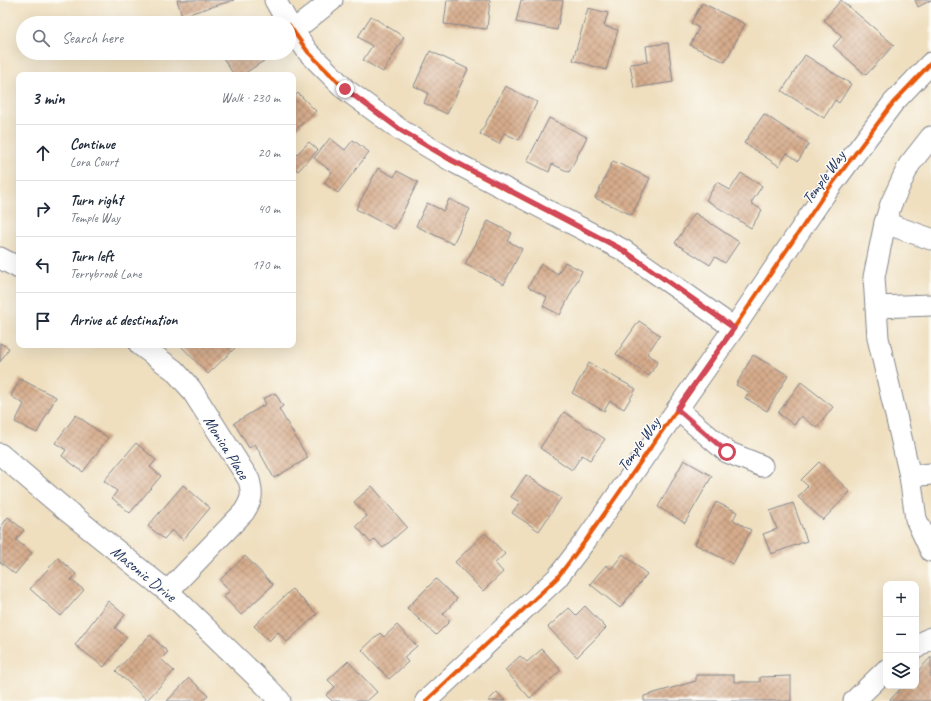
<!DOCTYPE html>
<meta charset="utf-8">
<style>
:root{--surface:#fff;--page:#f2f2f3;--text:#1f2937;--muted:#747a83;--line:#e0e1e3}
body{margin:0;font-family:Caveat,sans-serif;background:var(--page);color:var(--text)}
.controls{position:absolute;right:12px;bottom:12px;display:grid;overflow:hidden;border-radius:8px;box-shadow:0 4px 16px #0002}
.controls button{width:36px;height:36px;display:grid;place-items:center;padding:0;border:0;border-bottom:1px solid var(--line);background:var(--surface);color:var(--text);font:20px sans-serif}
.stop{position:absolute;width:12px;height:12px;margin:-9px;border:3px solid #d1495b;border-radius:50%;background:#fff}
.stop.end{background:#d1495b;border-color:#fff;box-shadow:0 1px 4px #0008}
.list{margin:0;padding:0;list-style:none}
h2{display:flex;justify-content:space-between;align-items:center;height:52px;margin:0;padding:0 16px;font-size:17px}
h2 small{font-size:13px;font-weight:400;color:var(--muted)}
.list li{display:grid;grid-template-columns:26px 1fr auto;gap:12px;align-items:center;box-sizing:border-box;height:56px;padding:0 16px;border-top:1px solid var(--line)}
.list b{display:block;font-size:15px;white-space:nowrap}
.list p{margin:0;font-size:13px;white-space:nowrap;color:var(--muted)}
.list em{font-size:13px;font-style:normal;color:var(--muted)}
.icon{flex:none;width:22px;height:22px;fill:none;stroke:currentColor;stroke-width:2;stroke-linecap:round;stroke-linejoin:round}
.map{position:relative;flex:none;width:931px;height:701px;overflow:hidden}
.search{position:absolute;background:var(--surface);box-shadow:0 4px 16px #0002;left:16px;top:16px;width:280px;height:44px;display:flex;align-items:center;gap:10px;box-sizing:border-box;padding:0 14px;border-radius:22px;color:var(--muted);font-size:15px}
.panel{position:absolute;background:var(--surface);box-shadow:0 4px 16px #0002;left:16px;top:72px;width:280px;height:276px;border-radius:8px}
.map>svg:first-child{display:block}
.building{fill:url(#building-cross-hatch)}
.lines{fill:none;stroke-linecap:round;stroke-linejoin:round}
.minor-casing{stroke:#85878e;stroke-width:23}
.minor{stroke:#fff;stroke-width:21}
.cycleway-casing{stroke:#fdfcf7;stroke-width:6}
.cycleway{stroke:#e8590c;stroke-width:4}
.route{stroke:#d1495b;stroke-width:5}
.labels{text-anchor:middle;stroke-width:3;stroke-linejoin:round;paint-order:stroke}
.street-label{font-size:16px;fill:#1b2f5e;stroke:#fdfcf7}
</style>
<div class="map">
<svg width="931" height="701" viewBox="0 0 931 701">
<defs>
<pattern id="building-cross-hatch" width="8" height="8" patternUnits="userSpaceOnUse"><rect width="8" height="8" fill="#d6ac8b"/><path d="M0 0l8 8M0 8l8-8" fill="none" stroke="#ad8c75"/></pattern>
</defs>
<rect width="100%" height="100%" fill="#fdfcf7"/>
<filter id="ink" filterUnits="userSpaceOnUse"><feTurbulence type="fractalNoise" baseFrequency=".025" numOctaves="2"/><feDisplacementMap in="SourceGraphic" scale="8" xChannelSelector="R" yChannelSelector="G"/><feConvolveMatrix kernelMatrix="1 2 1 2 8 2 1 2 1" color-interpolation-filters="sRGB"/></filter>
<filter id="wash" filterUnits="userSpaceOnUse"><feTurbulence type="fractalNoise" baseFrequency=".012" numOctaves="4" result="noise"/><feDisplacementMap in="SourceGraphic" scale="16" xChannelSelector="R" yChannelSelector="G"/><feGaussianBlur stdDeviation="0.9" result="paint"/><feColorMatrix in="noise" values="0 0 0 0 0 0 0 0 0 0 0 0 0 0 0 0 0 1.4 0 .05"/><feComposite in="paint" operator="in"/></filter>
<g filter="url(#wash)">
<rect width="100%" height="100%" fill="#efdfbf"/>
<g id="blocks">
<g class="building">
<path d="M177 0H234L182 16Z"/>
<path d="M447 0H490L487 29 444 24Z"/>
<path d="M521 0H563L557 30 516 22Z"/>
<path d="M841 0 894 45 866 75 833 46 842 36 824 20Z"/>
<path d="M915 0H931L918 7Z"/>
<path d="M702 3 745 24 725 62 690 45 699 28 691 23Z"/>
<path d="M588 8 608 13 604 26 618 30 606 70 573 60Z"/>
<path d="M371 16 404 37 383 72 363 60 372 46 358 37Z"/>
<path d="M668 43 673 82 634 88 630 64 648 62 646 46Z"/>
<path d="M430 51 468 69 447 114 424 103 428 93 414 86Z"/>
<path d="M220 53H267L270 57 242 75H234Z"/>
<path d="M805 55 851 84 839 103 835 100 824 118 782 91Z"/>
<path d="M505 86 537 102 519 140 504 133 499 144 480 134Z"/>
<path d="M298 93 316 111 293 132V98Z"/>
<path d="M764 114 809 144 798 161 787 153 779 166 744 143Z"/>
<path d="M549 118 587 137 569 172 552 164 549 172 527 161Z"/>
<path d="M330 138 345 150 353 140 369 152 338 193 324 183 332 172 314 158Z"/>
<path d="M309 142 318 150 298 171 293 167V158Z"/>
<path d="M613 161 650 178 632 215 595 198Z"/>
<path d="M378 168 394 177 397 171 418 182 394 229 356 209Z"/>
<path d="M741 173 762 186 751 203 762 210 751 228 706 200 717 182 730 190Z"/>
<path d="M449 199 470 209 453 244 416 226 427 203 444 211Z"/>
<path d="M695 213 739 242 725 263 715 257 710 265 675 243Z"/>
<path d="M488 221 512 233 508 241 522 249 504 284 465 264Z"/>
<path d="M565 262 582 271 560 315 543 306 547 297 528 287 541 264 558 274Z"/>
<path d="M639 321 660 335 647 354 658 361 649 376 616 354Z"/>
<path d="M0 343 9 348 0 362Z"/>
<path d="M180 345H238L208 374Z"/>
<path d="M753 355 788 375 767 411 745 398 749 392 736 385Z"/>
<path d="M589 363 636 389 624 409 610 401 604 411 572 393Z"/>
<path d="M20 379 56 397 37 433 15 422 24 404 11 396Z"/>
<path d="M801 382 833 407 817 428 801 416 794 425 778 413Z"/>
<path d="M275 393 283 406 279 409 308 458 274 478 255 444 249 448 234 423 266 404 263 399Z"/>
<path d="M564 412 605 439 590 460 582 455 572 470 540 448Z"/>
<path d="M76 415 108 438 83 472 62 456 66 450 55 443Z"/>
<path d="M136 443 156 460 150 467 161 476 130 513 112 498 117 491 104 481Z"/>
<path d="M684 460 712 476 685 523 658 507Z"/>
<path d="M819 462 850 492 823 520 798 497 808 486 801 480Z"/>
<path d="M526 475 561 498 539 531 512 513 520 502 511 497Z"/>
<path d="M183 485 210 508 183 540 172 530 164 539 148 526Z"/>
<path d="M372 486 407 527 383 548 375 539 371 543 356 526 367 516 354 502Z"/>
<path d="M716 502 737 512 733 520 751 530 733 564 695 544Z"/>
<path d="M793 503 807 541 771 554 763 534 777 529 770 511Z"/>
<path d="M8 517 24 530 16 540 32 553 15 574 0 562V528Z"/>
<path d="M485 533 505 554 495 563 503 572 483 591 455 562Z"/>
<path d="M623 554 647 574 620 608 590 584 606 565 611 569Z"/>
<path d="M245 556 273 585 241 615 223 596 230 591 220 580Z"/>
<path d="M58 558 76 574 71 580 84 590 61 616 30 589Z"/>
<path d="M436 579 457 599 443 614 450 621 436 635 407 608Z"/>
<path d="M292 589 317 614 287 642 278 632 269 641 254 626Z"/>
<path d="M108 601 125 615 115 628 127 637 104 667 75 645Z"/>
<path d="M585 606 606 628 577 657 548 627 569 608 576 615Z"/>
<path d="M397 625 417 646 404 657 408 662 389 679 362 650 380 633 384 637Z"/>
<path d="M150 635 168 652 161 659 174 671 147 700 116 671Z"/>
<path d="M542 649 561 670 530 698 505 670 520 656 527 662Z"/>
<path d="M931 657V701H889L903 686H916V673Z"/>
<path d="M348 661 377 692 367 701H332L326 695 335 687 328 680Z"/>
<path d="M696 675H734V682H760V677L791 676V701H644V696L696 681Z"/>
<path d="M189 678 208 695 203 701H167Z"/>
<path d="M497 692 505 701H488Z"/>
</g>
</g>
</g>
<g filter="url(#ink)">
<use href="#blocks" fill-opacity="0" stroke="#85878e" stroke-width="1"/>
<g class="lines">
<g class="minor-casing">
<g id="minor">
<path d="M275 0 288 23"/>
<path d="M289 25 308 52 345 89 402 131 452 161 623 250 734 328"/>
<path d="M293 31 332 0"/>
<path d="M931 137 909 165 891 204 885 223 874 277 878 338 910 476 916 519 931 551"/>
<path d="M885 223 931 239"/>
<path d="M0 258 19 268"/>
<path d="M876 307 931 305"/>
<path d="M140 345 174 370 191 389 249 480C253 495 252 499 244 512L168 591"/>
<path d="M677 409 727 452 762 466"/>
<path d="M0 454 61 506 172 595 265 685 280 701"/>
<path d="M910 476 931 474"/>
<path d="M916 648 927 640 931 638"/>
<path d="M426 701 557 578 586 540 734 328 824 195 893 103 931 63"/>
<path d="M854 701 886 670"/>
</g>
</g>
<use href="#minor" class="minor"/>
<g class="cycleway-casing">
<g id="cycleway">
<path d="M289 25 308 52 345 89 402 131 452 161 623 250 734 328"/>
<path d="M426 701 557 578 586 540 734 328 824 195 893 103 931 63"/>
</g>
</g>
<use href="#cycleway" class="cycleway"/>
</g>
</g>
<g class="lines" filter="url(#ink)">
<path class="route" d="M345 89 402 131 452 160 623 250 734 328 677 409 727 452"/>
</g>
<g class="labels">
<g class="street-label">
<text transform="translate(823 177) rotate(-54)" y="6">Temple Way</text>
<text transform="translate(638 444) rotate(-55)" y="6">Temple Way</text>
<text transform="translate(227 447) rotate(58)" y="6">Monica Place</text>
<text transform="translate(144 573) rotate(39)" y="6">Masonic Drive</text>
</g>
</g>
</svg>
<div class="controls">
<button>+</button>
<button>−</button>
<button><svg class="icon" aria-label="layers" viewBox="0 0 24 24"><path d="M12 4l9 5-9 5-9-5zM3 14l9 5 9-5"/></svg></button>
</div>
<div class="stop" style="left:727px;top:452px"></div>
<div class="stop end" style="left:345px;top:89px"></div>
<div class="search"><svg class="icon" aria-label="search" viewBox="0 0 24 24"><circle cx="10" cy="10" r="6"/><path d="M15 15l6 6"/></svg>Search here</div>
<section class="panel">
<h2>3 min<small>Walk · 230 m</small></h2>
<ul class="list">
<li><svg class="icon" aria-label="ahead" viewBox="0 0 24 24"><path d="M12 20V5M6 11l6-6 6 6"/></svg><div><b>Continue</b><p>Lora Court</p></div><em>20 m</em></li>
<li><svg class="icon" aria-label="right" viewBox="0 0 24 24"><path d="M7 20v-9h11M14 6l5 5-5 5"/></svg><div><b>Turn right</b><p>Temple Way</p></div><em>40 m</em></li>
<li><svg class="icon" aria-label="left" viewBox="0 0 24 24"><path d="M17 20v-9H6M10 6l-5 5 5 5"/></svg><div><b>Turn left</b><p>Terrybrook Lane</p></div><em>170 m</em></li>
<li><svg class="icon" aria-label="arrive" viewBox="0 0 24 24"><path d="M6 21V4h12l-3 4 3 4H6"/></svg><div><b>Arrive at destination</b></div></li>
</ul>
</section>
</div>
